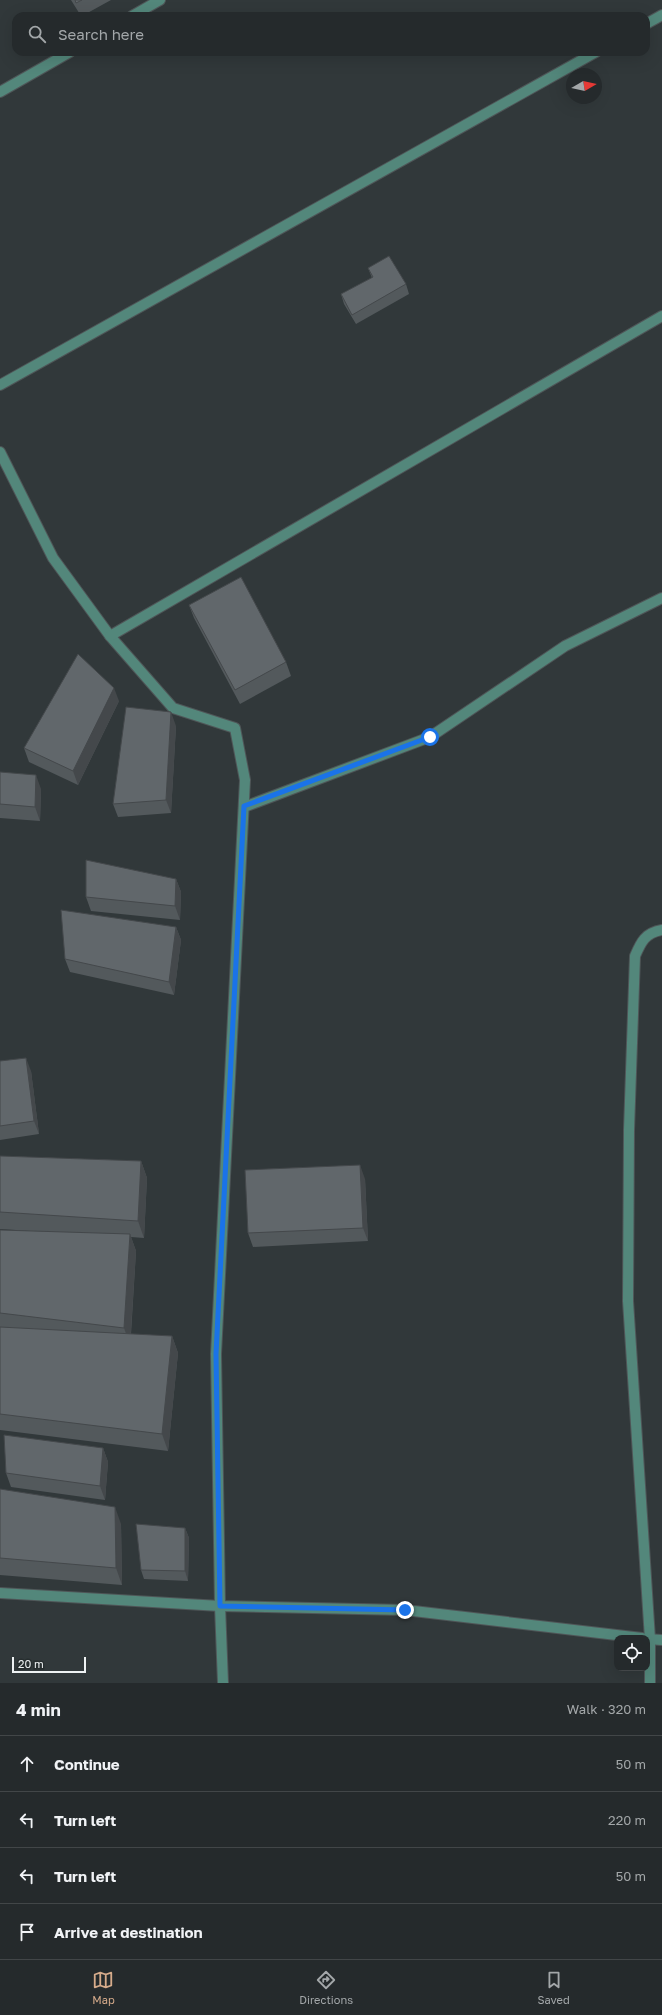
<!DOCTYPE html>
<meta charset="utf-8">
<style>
:root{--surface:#252a2c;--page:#2d3234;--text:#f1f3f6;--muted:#a3a7a9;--line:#424648;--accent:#d6ab8b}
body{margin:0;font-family:"Golos Text",sans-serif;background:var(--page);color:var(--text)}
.controls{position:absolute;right:12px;bottom:12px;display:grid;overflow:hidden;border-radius:8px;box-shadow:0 4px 16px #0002}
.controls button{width:36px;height:36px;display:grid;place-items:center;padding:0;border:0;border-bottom:1px solid var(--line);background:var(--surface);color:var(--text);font:20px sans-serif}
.compass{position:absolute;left:566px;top:68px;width:36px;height:36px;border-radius:50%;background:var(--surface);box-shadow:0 4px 16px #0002;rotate:81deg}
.scale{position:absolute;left:12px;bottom:10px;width:74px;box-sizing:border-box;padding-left:4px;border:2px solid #eef2f3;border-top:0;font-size:11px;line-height:14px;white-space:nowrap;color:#eef2f3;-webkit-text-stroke:3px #272e2f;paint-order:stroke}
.stop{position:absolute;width:12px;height:12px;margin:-9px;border:3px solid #1a73e8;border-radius:50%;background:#fff}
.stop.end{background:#1a73e8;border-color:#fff;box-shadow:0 1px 4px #0008}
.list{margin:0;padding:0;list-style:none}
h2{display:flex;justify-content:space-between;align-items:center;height:52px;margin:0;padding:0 16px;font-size:17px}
h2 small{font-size:13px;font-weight:400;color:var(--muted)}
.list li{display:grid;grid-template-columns:26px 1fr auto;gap:12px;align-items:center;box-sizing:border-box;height:56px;padding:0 16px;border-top:1px solid var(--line)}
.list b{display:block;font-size:15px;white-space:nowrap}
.list em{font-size:13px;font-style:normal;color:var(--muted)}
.icon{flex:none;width:22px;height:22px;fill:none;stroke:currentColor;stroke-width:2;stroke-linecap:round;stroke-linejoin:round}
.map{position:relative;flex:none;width:662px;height:1683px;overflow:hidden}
.search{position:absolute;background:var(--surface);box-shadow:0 4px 16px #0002;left:12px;right:12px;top:12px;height:44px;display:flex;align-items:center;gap:10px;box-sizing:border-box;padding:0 14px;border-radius:12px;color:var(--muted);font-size:15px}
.sheet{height:276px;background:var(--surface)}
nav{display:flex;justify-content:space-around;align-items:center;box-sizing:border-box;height:56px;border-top:1px solid var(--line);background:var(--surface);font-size:11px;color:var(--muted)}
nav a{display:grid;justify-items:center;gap:2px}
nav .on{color:var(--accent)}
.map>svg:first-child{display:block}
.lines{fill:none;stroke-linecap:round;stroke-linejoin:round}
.minor-casing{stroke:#4f5658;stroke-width:12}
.minor{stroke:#53877b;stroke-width:10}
.wall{fill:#53595c}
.shaded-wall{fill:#44484b}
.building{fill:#61676b;stroke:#44484b}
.route{stroke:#1a73e8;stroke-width:5}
</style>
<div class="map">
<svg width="662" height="1683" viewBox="0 0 662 1683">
<rect width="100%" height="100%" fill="#31383a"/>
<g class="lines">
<g class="minor-casing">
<g id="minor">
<path d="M132 16 160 0"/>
<path d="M646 24 662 15"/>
<path d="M0 92 70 52"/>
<path d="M0 385 596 52"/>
<path d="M0 452 53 558 110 636 173 708 235 728 245 780 216 1354 220 1606 223 1683"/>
<path d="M110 636 662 316"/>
<path d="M244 807 430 737 565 646 662 598"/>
<path d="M0 1593 220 1606 405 1610 642 1638"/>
<path d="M647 1639 662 1640"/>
<path d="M650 1683V1639L628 1301 629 1130 635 956C641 942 645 933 662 930"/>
</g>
</g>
<use href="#minor" class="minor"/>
</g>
<g class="wall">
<path d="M71 0H111L82 16H81Z"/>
<path d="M368 268 406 284 409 294 356 324 344 304 341 294 372 278Z"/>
<path d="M189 605 286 662 291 676 240 704 194 618Z"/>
<path d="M119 701 78 785 29 762 24 748Z"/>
<path d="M176 726 171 813 118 817 113 804Z"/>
<path d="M0 772 41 789 40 821 0 818Z"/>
<path d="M176 879 181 892 180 920 91 911 86 897Z"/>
<path d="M176 927 181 940 174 995 70 972 65 959Z"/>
<path d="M0 1061 31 1071 39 1134 0 1140Z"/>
<path d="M0 1156 141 1161 147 1178 144 1238 131 1237 136 1251 131 1334 172 1336 178 1353 168 1451 0 1430V1230L45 1232 0 1229Z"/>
<path d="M365 1179 368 1241 253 1247 248 1233Z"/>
<path d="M103 1448 108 1462 105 1500 11 1487 6 1473Z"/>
<path d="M0 1489 121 1524 122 1585 0 1575Z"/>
<path d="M185 1528 189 1538 188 1581 144 1579 141 1570Z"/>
</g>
<g class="shaded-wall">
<path d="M114 688 119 701 78 785 73 771Z"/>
<path d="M171 712 176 726 171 813 166 800Z"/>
<path d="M36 775 41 789 40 821 35 807Z"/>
<path d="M176 879 181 892 180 920 175 906Z"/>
<path d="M176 927 181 940 174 995 169 982Z"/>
<path d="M26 1058 31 1071 39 1134 34 1121Z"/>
<path d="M141 1161 147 1178 144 1238 138 1221Z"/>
<path d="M360 1165 365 1179 368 1241 363 1228Z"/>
<path d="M130 1234 136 1251 130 1345 124 1328Z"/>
<path d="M172 1336 178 1353 168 1451 162 1434Z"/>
<path d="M103 1448 108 1462 105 1500 100 1486Z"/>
<path d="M115 1507 121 1524 122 1585 116 1568Z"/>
<path d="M185 1528 189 1538 188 1581 185 1571Z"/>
</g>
<g class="building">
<path d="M75 0H82L76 3Z"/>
<path d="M389 256 406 284 352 315 341 294 373 277 368 268Z"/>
<path d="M241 577 286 662 235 690 189 605Z"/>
<path d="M78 654 114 688 73 771 24 748Z"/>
<path d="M126 707 171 712 166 800 113 804Z"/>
<path d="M0 772 36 775 35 807 0 804Z"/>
<path d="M86 860 176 879 175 906 86 897Z"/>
<path d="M61 910 176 927 169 982 65 959Z"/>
<path d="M26 1058 34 1121 0 1126V1061Z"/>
<path d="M0 1156 141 1161 138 1221 0 1212Z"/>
<path d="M360 1165 363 1228 248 1233 245 1170Z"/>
<path d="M0 1230 130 1234 124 1328 0 1313Z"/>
<path d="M0 1327 172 1336 162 1434 0 1414Z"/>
<path d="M4 1435 103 1448 100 1486 6 1473Z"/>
<path d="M0 1489 115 1507 116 1568 0 1558Z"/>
<path d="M136 1524 185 1528V1571L141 1570Z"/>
</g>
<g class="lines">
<path class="route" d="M405 1610 220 1606 216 1354 244 806 430 737"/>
</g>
</svg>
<div class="controls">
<button><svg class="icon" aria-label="locate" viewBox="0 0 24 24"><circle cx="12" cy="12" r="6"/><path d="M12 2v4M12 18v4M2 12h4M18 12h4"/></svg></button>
</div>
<svg class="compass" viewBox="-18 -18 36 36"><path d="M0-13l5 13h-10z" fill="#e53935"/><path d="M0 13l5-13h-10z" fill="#a3a7a9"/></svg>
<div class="scale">20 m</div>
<div class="stop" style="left:430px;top:737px"></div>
<div class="stop end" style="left:405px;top:1610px"></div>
<div class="search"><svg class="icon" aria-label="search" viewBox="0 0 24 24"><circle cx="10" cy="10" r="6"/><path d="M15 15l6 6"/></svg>Search here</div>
</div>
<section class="sheet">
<h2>4 min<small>Walk · 320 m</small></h2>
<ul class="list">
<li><svg class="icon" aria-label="ahead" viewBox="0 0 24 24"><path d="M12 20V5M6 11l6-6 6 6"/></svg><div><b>Continue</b></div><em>50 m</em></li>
<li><svg class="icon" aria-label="left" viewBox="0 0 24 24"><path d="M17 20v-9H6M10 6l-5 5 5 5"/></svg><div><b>Turn left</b></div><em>220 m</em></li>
<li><svg class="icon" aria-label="left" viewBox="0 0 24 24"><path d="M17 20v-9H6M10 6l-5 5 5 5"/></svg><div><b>Turn left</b></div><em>50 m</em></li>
<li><svg class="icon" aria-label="arrive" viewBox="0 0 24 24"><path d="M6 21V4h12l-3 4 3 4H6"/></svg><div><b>Arrive at destination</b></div></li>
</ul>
</section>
<nav>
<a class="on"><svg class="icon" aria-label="map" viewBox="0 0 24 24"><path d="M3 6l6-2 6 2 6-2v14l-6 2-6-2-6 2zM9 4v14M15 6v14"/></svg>Map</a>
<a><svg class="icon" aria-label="directions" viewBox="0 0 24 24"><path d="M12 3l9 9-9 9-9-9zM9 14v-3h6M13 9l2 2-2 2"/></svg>Directions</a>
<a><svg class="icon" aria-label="saved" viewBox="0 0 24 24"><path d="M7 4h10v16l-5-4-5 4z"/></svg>Saved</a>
</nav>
